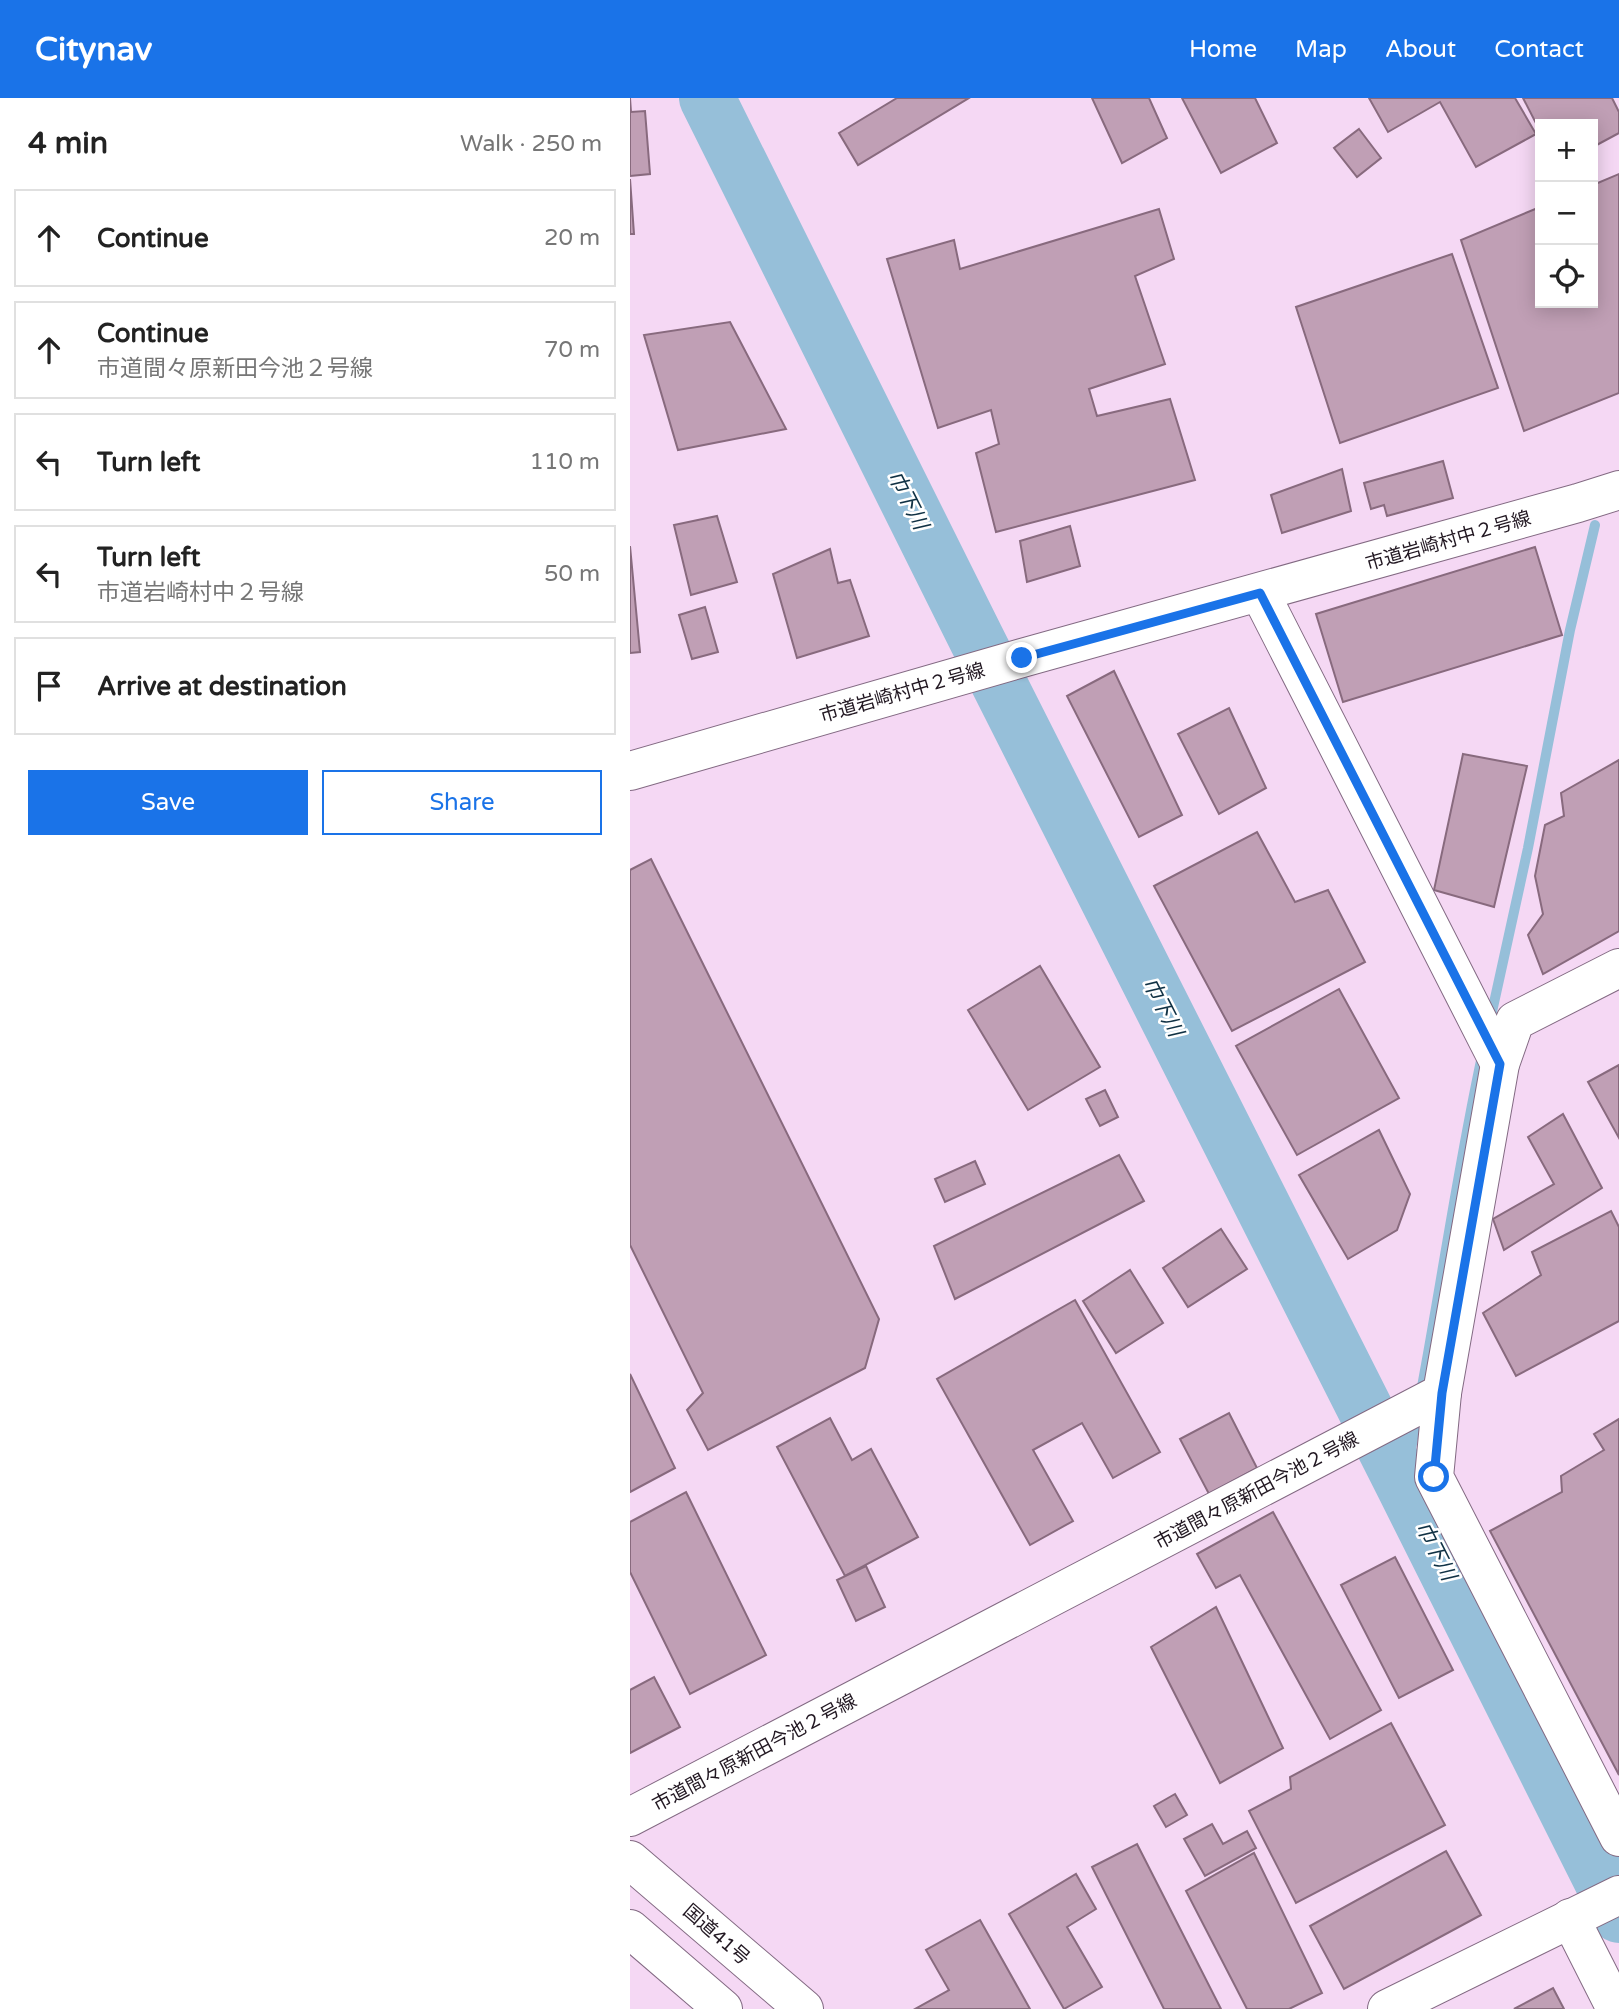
<!DOCTYPE html>
<meta charset="utf-8">
<style>
:root{--surface:#fff;--page:#f2f2f2;--text:#222;--muted:#767676;--line:#e0e0e0;--accent:#1a73e8}
body{margin:0;font-family:"Varela Round","Noto Sans JP",sans-serif;background:var(--page);color:var(--text)}
.controls{position:absolute;right:21px;top:21px;display:grid;overflow:hidden;border-radius:0px;box-shadow:0 4px 18px #0003}
.controls button{width:63px;height:63px;display:grid;place-items:center;padding:0;border:0;border-bottom:2px solid var(--line);background:var(--surface);color:var(--text);font:35px sans-serif}
.stop{position:absolute;width:21px;height:21px;margin:-16px;border:5px solid #1a73e8;border-radius:50%;background:#fff}
.stop.end{background:#1a73e8;border-color:#fff;box-shadow:0 2px 7px #0008}
.list{margin:0;padding:0;list-style:none}
h2{display:flex;justify-content:space-between;align-items:center;height:91px;margin:0;padding:0 28px;font-size:30px}
h2 small{font-size:23px;font-weight:400;color:var(--muted)}
.list li{display:grid;grid-template-columns:46px 1fr auto;gap:21px;align-items:center;box-sizing:border-box;height:98px;margin:0 14px 14px;padding:0 14px;border:2px solid var(--line);border-radius:0px}
.list b{display:block;font-size:26px;white-space:nowrap}
.list p{margin:0;font-size:23px;white-space:nowrap;color:var(--muted)}
.list em{font-size:23px;font-style:normal;color:var(--muted)}
.actions{display:flex;gap:14px;padding:21px 28px}
.actions a{flex:1;padding:16px 0;border:2px solid var(--accent);border-radius:0px;text-align:center;font-size:24px;color:var(--accent)}
.actions .main{background:var(--accent);color:#fff}
.icon{flex:none;width:38px;height:38px;fill:none;stroke:currentColor;stroke-width:2;stroke-linecap:round;stroke-linejoin:round}
.map{position:relative;flex:none;width:989px;height:1911px;overflow:hidden}
header{display:flex;align-items:center;gap:42px;box-sizing:border-box;height:98px;padding:0 35px;background:var(--accent);color:#fff}
header strong{font-size:33px}
nav{display:flex;gap:38px;margin-inline-start:auto;font-size:24px}
main{display:flex}
aside{flex:1;background:var(--surface)}
.map>svg:first-child{display:block}
.lines{fill:none;stroke-linecap:round;stroke-linejoin:round}
.stream{stroke:#96bfd9;stroke-width:10}
.river{stroke:#96bfd9;stroke-width:56}
.building{fill:#c09fb5;stroke:#886a7e;stroke-width:2}
.minor-casing{stroke:#836a83;stroke-width:40}
.highway-casing{stroke:#836a83;stroke-width:40}
.minor{stroke:#fff;stroke-width:38}
.highway{stroke:#fff;stroke-width:38}
.route{stroke:#1a73e8;stroke-width:9}
.labels{text-anchor:middle;stroke-width:5;stroke-linejoin:round;paint-order:stroke}
.street-label{font-size:19px;fill:#211721;stroke:#fff}
.water-label{font-size:21px;font-style:italic;fill:#0f3144;stroke:#fff}
</style>
<header>
<strong>Citynav</strong>
<nav><a>Home</a><a>Map</a><a>About</a><a>Contact</a></nav>
</header>
<main>
<aside>
<h2>4 min<small>Walk · 250 m</small></h2>
<ul class="list">
<li><svg class="icon" aria-label="ahead" viewBox="0 0 24 24"><path d="M12 20V5M6 11l6-6 6 6"/></svg><div><b>Continue</b></div><em>20 m</em></li>
<li><svg class="icon" aria-label="ahead" viewBox="0 0 24 24"><path d="M12 20V5M6 11l6-6 6 6"/></svg><div><b>Continue</b><p>市道間々原新田今池２号線</p></div><em>70 m</em></li>
<li><svg class="icon" aria-label="left" viewBox="0 0 24 24"><path d="M17 20v-9H6M10 6l-5 5 5 5"/></svg><div><b>Turn left</b></div><em>110 m</em></li>
<li><svg class="icon" aria-label="left" viewBox="0 0 24 24"><path d="M17 20v-9H6M10 6l-5 5 5 5"/></svg><div><b>Turn left</b><p>市道岩崎村中２号線</p></div><em>50 m</em></li>
<li><svg class="icon" aria-label="arrive" viewBox="0 0 24 24"><path d="M6 21V4h12l-3 4 3 4H6"/></svg><div><b>Arrive at destination</b></div></li>
</ul>
<div class="actions"><a class="main">Save</a><a>Share</a></div>
</aside>
<div class="map">
<svg width="989" height="1911" viewBox="0 0 989 1911">
<rect width="100%" height="100%" fill="#f5d8f4"/>
<g class="lines">
<g class="stream">
<path d="M860 923 898 750 940 532 965 427"/>
<path d="M791 1294C812 1182 828 1069 852 958"/>
<path d="M774 1388 787 1319"/>
</g>
<path class="river" d="M77 0 347 542 774 1388 989 1817"/>
</g>
<g class="building">
<path d="M0 0 1 14 15 13 20 76 0 78Z"/>
<path d="M267 0H339L228 67 209 35Z"/>
<path d="M462 0H519L537 40 492 65Z"/>
<path d="M552 0H625L647 45 591 75Z"/>
<path d="M739 0H885L906 36 846 69 810 4 758 34Z"/>
<path d="M893 0H982L989 14V35L963 49V26H910V33Z"/>
<path d="M729 31 751 60 727 79 704 50Z"/>
<path d="M989 76V295L894 333 831 142 910 109V205H963V87Z"/>
<path d="M0 81 4 136H0Z"/>
<path d="M529 111 544 161 505 178 535 266 459 291 467 318 540 301 565 382 366 434 346 355 369 346 361 312 308 330 257 161 324 142 330 171Z"/>
<path d="M822 156 868 290 710 345 666 209Z"/>
<path d="M100 224 156 331 48 352 14 237Z"/>
<path d="M813 363 823 400 757 418 754 407 741 411 734 385Z"/>
<path d="M712 371 721 413 652 435 641 397Z"/>
<path d="M87 418 107 484 61 497 44 427Z"/>
<path d="M440 428 450 468 397 484 390 443Z"/>
<path d="M0 448 10 554 0 555Z"/>
<path d="M905 449 932 537 713 604 686 516Z"/>
<path d="M200 451 208 485 220 482 239 538 167 560 143 476Z"/>
<path d="M75 509 88 554 62 561 49 517Z"/>
<path d="M484 573 552 717 509 739 437 598Z"/>
<path d="M599 610 636 690 589 716 548 636Z"/>
<path d="M833 656 897 668 864 809 804 792Z"/>
<path d="M989 662V833L913 876 898 837 913 816 905 778 915 727 934 718 931 695Z"/>
<path d="M627 734 665 804 698 792 735 864 602 933 524 788Z"/>
<path d="M21 761 249 1221 235 1270 78 1352 57 1312 73 1295 0 1147V772Z"/>
<path d="M410 868 470 969 398 1012 338 912Z"/>
<path d="M709 891 769 1000 667 1057 606 948Z"/>
<path d="M989 967V1040L958 984Z"/>
<path d="M475 992 488 1019 470 1028 456 1001Z"/>
<path d="M933 1016 972 1090 874 1152 863 1121 924 1086 898 1039Z"/>
<path d="M749 1032 780 1096 767 1132 718 1161 669 1077Z"/>
<path d="M489 1057 514 1103 325 1201 304 1148Z"/>
<path d="M345 1063 355 1086 315 1104 305 1081Z"/>
<path d="M981 1113 989 1129V1223L886 1278 853 1215 911 1177 902 1154Z"/>
<path d="M591 1131 617 1171 558 1209 533 1170Z"/>
<path d="M500 1172 533 1225 486 1255 453 1203Z"/>
<path d="M445 1202 530 1354 483 1380 452 1325 403 1352 443 1423 400 1447 307 1281Z"/>
<path d="M0 1276 45 1370 0 1394Z"/>
<path d="M599 1315 627 1370 579 1396 550 1341Z"/>
<path d="M200 1320 222 1362 241 1351 288 1439 215 1478 147 1349Z"/>
<path d="M989 1321V1677L860 1433 932 1394 931 1378 974 1352 964 1336Z"/>
<path d="M56 1394 136 1557 60 1596 0 1474V1424Z"/>
<path d="M643 1414 751 1612 700 1641 610 1477 586 1490 567 1456Z"/>
<path d="M765 1459 823 1572 769 1600 711 1487Z"/>
<path d="M236 1468 255 1509 226 1523 207 1482Z"/>
<path d="M586 1509 653 1650 590 1685 521 1549Z"/>
<path d="M24 1579 50 1629 0 1655V1592Z"/>
<path d="M761 1625 815 1727 666 1805 619 1713 661 1691 660 1679Z"/>
<path d="M545 1696 557 1717 536 1729 524 1708Z"/>
<path d="M582 1726 593 1746 617 1733 626 1750 575 1778 554 1741Z"/>
<path d="M507 1746 591 1911H534L462 1769Z"/>
<path d="M816 1753 851 1817 714 1891 680 1828Z"/>
<path d="M624 1755 692 1895 659 1911H617L556 1793Z"/>
<path d="M446 1776 466 1811 437 1829 472 1889 434 1911 379 1816Z"/>
<path d="M350 1822 400 1911H285L319 1892 296 1852Z"/>
<path d="M923 1890 934 1911H884Z"/>
</g>
<g class="lines">
<g class="minor-casing">
<g id="minor">
<path d="M630 495 870 966"/>
<path d="M0 673 392 560 948 405 989 392"/>
<path d="M812 1295 804 1379 989 1739"/>
<path d="M0 1719 812 1295 870 966 885 923 989 870"/>
<path d="M940 1820 986 1911"/>
<path d="M757 1911 989 1797"/>
</g>
</g>
<g class="highway-casing">
<g id="highway">
<path d="M0 1762 174 1911"/>
<path d="M0 1831 93 1911"/>
</g>
</g>
<use href="#minor" class="minor"/>
<use href="#highway" class="highway"/>
</g>
<g class="lines">
<path class="route" d="M392 560 630 495 870 966 812 1295 804 1379"/>
</g>
<g class="labels">
<g class="street-label">
<text transform="translate(818 442) rotate(-16)" y="7">市道岩崎村中２号線</text>
<text transform="translate(272 594) rotate(-16)" y="7">市道岩崎村中２号線</text>
<text transform="translate(626 1392) rotate(-28)" y="7">市道間々原新田今池２号線</text>
<text transform="translate(124 1654) rotate(-28)" y="7">市道間々原新田今池２号線</text>
<text transform="translate(87 1836) rotate(41)" y="7">国道41号</text>
</g>
<g class="water-label">
<text transform="translate(278 402) rotate(63)" y="7">巾下川</text>
<text transform="translate(533 909) rotate(63)" y="7">巾下川</text>
<text transform="translate(806 1453) rotate(63)" y="7">巾下川</text>
</g>
</g>
</svg>
<div class="controls">
<button>+</button>
<button>−</button>
<button><svg class="icon" aria-label="locate" viewBox="0 0 24 24"><circle cx="12" cy="12" r="6"/><path d="M12 2v4M12 18v4M2 12h4M18 12h4"/></svg></button>
</div>
<div class="stop" style="left:804px;top:1379px"></div>
<div class="stop end" style="left:392px;top:560px"></div>
</div>
</main>
